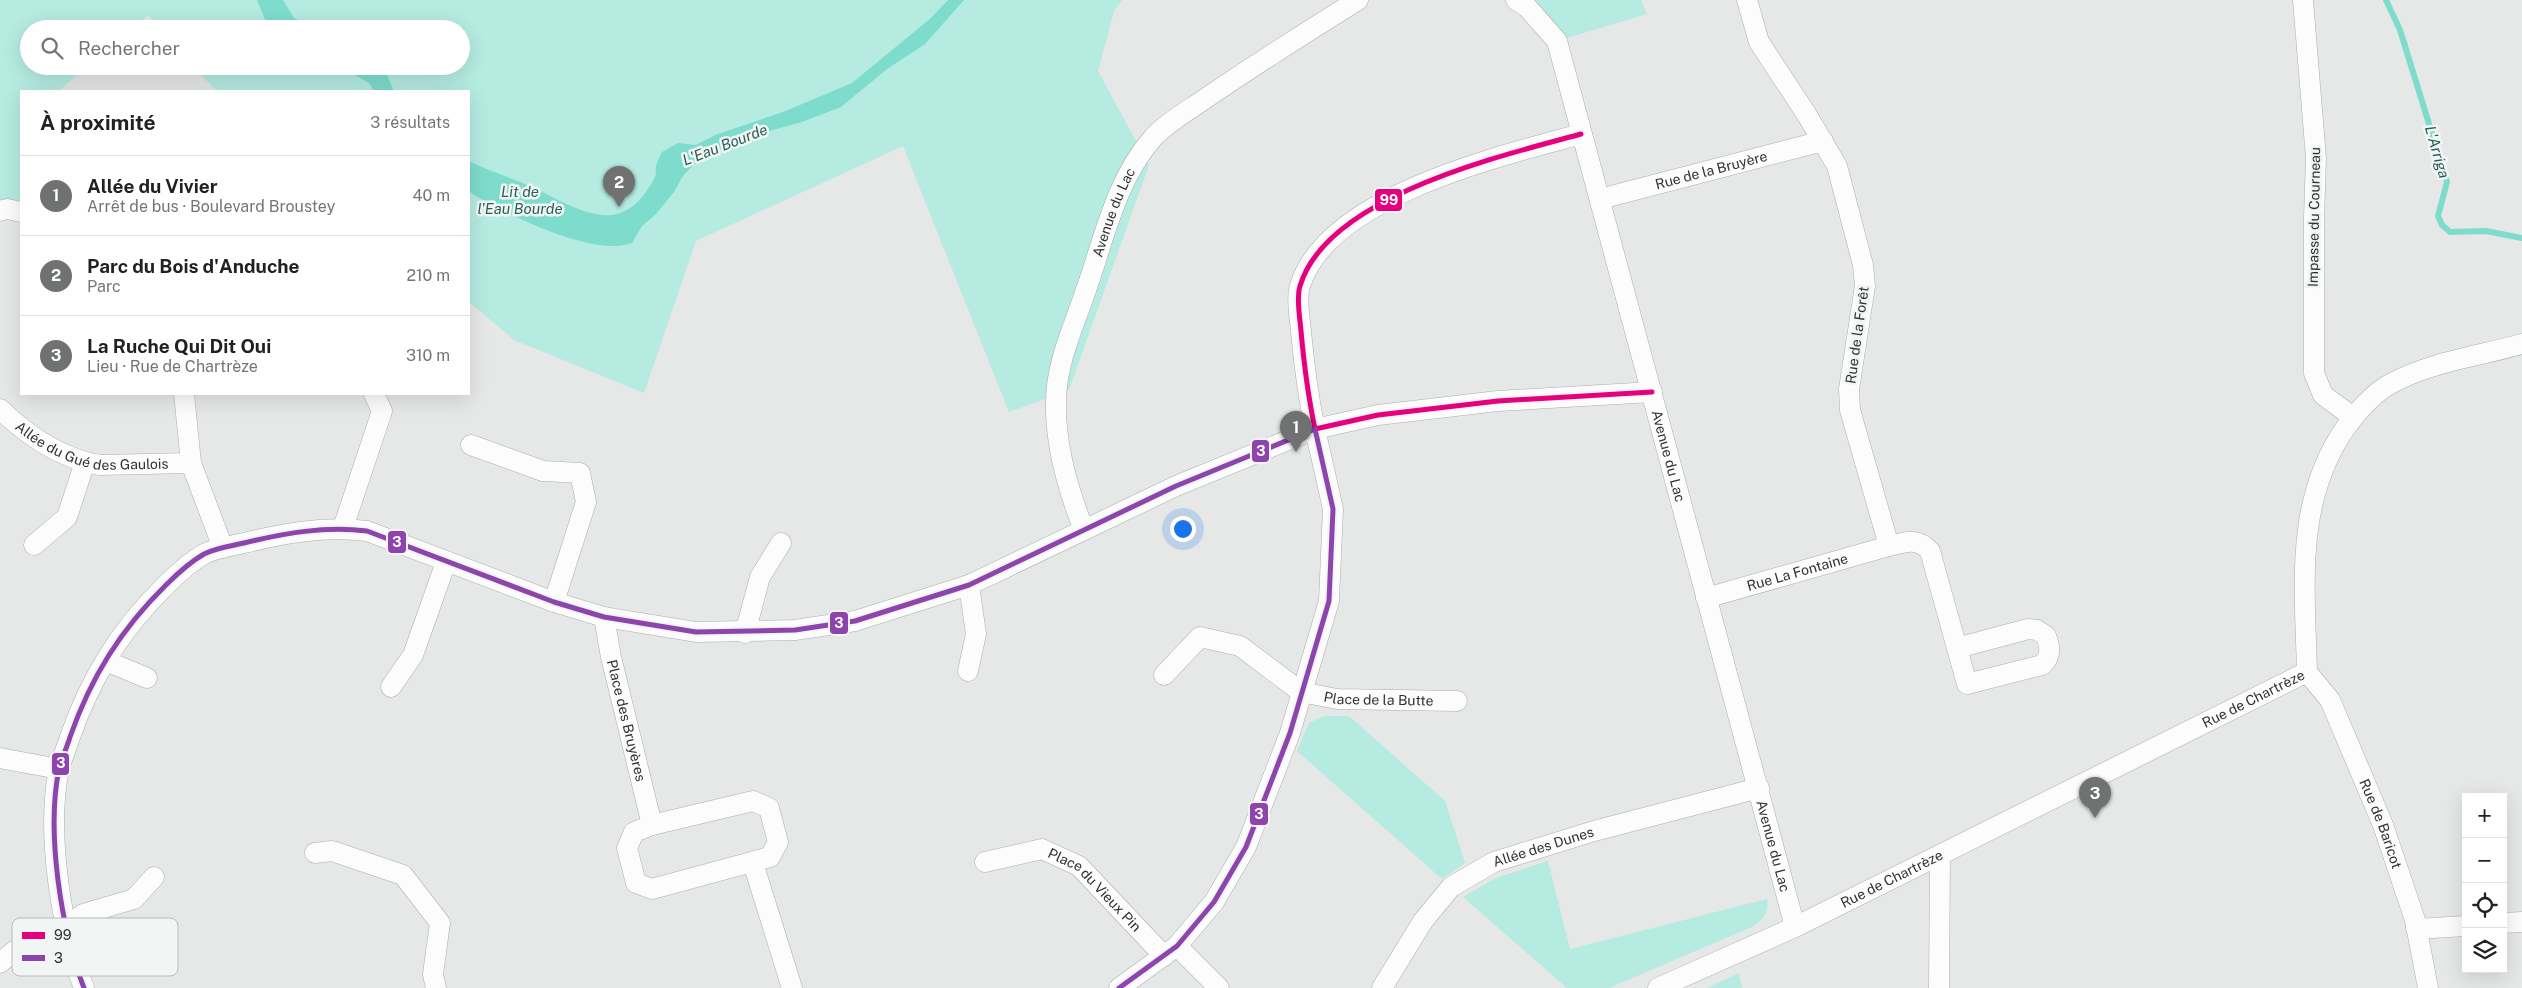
<!DOCTYPE html>
<html lang="fr">
<meta charset="utf-8">
<style>
:root{--surface:#fff;--page:#f2f2f2;--text:#202124;--muted:#757577;--line:#e0e0e0;--accent:#6f7271}
body{margin:0;font-family:"Public Sans",sans-serif;background:var(--page);color:var(--text)}
.controls{position:absolute;right:15px;bottom:15px;display:grid;overflow:hidden;border-radius:0px;box-shadow:0 5px 20px #0002}
.controls button{width:45px;height:45px;display:grid;place-items:center;padding:0;border:0;border-bottom:1px solid var(--line);background:var(--surface);color:var(--text);font:25px sans-serif}
.you{position:absolute;left:1182px;top:528px;width:18px;height:18px;margin:-12px;border:4px solid #fff;border-radius:50%;background:#1a73e8;box-shadow:0 0 0 8px #1a73e833}
.badge{display:grid;place-items:center;width:32px;height:32px;border-radius:50%;background:var(--accent);color:#fff;font-size:16px;font-weight:700}
.pin{position:absolute;translate:-50% -41px;filter:drop-shadow(0 1px 2px #0008)}
.pin::after{content:'';position:absolute;top:26px;width:18px;height:15px;background:inherit;clip-path:polygon(0 0,100% 0,50% 100%)}
.list{margin:0;padding:0;list-style:none}
h2{display:flex;justify-content:space-between;align-items:center;height:65px;margin:0;padding:0 20px;font-size:21px}
h2 small{font-size:16px;font-weight:400;color:var(--muted)}
.list li{display:grid;grid-template-columns:32px 1fr auto;gap:15px;align-items:center;box-sizing:border-box;height:80px;padding:0 20px;border-top:1px solid var(--line)}
.list b{display:block;font-size:19px;white-space:nowrap}
.list p{margin:0;font-size:16px;white-space:nowrap;color:var(--muted)}
.list em{font-size:16px;font-style:normal;color:var(--muted)}
.icon{flex:none;width:28px;height:28px;fill:none;stroke:currentColor;stroke-width:2;stroke-linecap:round;stroke-linejoin:round}
.map{position:relative;flex:none;width:2522px;height:988px;overflow:hidden}
.search{position:absolute;background:var(--surface);box-shadow:0 5px 20px #0002;left:20px;top:20px;width:450px;height:55px;display:flex;align-items:center;gap:12px;box-sizing:border-box;padding:0 18px;border-radius:28px;color:var(--muted);font-size:19px}
.panel{position:absolute;background:var(--surface);box-shadow:0 5px 20px #0002;left:20px;top:90px;width:450px;height:305px;border-radius:0px}
.map>svg:first-child{display:block}
.green{fill:#b5ebe1}
.water{fill:#7edccd}
.lines{fill:none;stroke-linecap:round;stroke-linejoin:round}
.stream{stroke:#7edccd;stroke-width:6}
.minor-casing{stroke:#acaeae;stroke-width:21}
.minor{stroke:#fbfcfb;stroke-width:20}
.bus-1-casing{stroke:#f1f6f5;stroke-width:9}
.bus-2-casing{stroke:#f1f6f5;stroke-width:9}
.bus-1{stroke:#e5007d;stroke-width:5}
.bus-2{stroke:#8e44ad;stroke-width:5}
.labels{text-anchor:middle;stroke-width:5;stroke-linejoin:round;paint-order:stroke}
.street-label{font-size:14px;fill:#303232;stroke:#f1f6f5}
.water-label{font-size:15px;font-style:italic;fill:#295f56;stroke:#f1f6f5}
.key{fill:#f1f6f5;stroke:#b7bbba;stroke-width:1}
.key-label{font-size:14px;fill:#303232}
.line-badge{stroke:#f1f6f5;stroke-width:2}
.badge-label{font-size:14px;text-anchor:middle;font-weight:bold;fill:#fff}
</style>
<div class="map">
<svg width="2522" height="988" viewBox="0 0 2522 988">
<rect width="100%" height="100%" fill="#e5e8e7"/>
<g class="green">
<path d="M0 0H1122L1114 11 1098 71 1149 165 1069 390 1009 412 903 146 696 241 644 393 514 340 469 302V91H217L192 66H461V29H160L148 15 132 29H29V66H88L61 89 62 91H21V206L0 211Z"/>
<path d="M1535 0H1641L1647 14 1567 38Z"/>
<path d="M1324 716H1349L1445 801 1465 863 1442 879 1297 751 1309 723Z"/>
<path d="M1548 861 1570 949 1767 899C1769 912 1764 919 1754 926L1609 988H1567L1463 897 1496 878Z"/>
<path d="M1739 973 1742 988H1707Z"/>
</g>
<g class="water">
<path d="M257 0H283L294 18 321 29H269Z"/>
<path d="M948 0H964L925 44 887 69 841 107 802 122 755 135 730 144 696 162 683 176 674 192 656 214 642 226 632 243C592 258 504 213 469 192V161C490 172 514 178 536 189 582 211 623 240 655 177 657 173 655 171 656 166 657 162 660 156 662 152L678 143 696 145 715 135 783 112 852 83 931 18Z"/>
<path d="M338 66H383L394 91H374L369 83Z"/>
</g>
<g class="lines">
<path class="stream" d="M2386 0 2400 30 2447 182 2438 216 2442 225 2450 232 2486 231 2522 238"/>
<g class="minor-casing">
<g id="minor">
<path id="s1" d="M1516 0 1527 7 1557 41 1795 927"/>
<path d="M1747 0 1759 42 1807 115 1837 166 1863 265 1865 286 1849 389 1850 410 1889 546C1906 542 1917 537 1930 551L1967 684 2042 665C2052 656 2050 647 2046 636L2037 630 2028 629 1957 648"/>
<path d="M2303 0 2316 158 2314 218V373L2323 395 2353 417"/>
<path d="M1581 134C1501 156 1327 196 1300 286 1296 298 1300 318 1301 331 1304 364 1308 396 1315 429L1378 415 1498 401 1652 392"/>
<path id="s2" d="M1600 199 1823 141"/>
<path d="M0 211 7 209 21 212"/>
<path d="M184 394 191 463 223 548"/>
<path id="s3" d="M0 409C27 435 62 459 100 465L191 463"/>
<path d="M471 445 543 471 580 473 586 502 554 602"/>
<path d="M343 528 382 411 374 394"/>
<path id="s4" d="M1084 530C1068 490 1055 446 1056 402 1056 363 1074 326 1086 290 1104 239 1116 180 1152 139 1167 122 1191 109 1209 96 1258 63 1308 31 1358 0"/>
<path d="M34 545 67 517 85 462"/>
<path id="s5" d="M1706 598 1889 546"/>
<path id="s6" d="M604 617 611 657 652 825"/>
<path d="M745 633 760 577 781 543"/>
<path d="M106 661 147 678"/>
<path d="M968 671 976 634 969 585"/>
<path d="M2307 672C2305 587 2294 501 2346 427 2358 411 2374 392 2392 383 2431 362 2479 356 2522 344"/>
<path id="s7" d="M2307 672 2330 700 2383 825 2415 920 2428 988"/>
<path id="s8" d="M1164 675 1200 637 1240 646 1301 692 1337 699 1457 701"/>
<path d="M391 687 413 655 446 562"/>
<path d="M0 758 59 769"/>
<path d="M753 801 769 808 778 842 770 857 652 889 636 883 627 848 634 832 652 825Z"/>
<path d="M315 853 332 851 403 875 440 923 433 974 436 988"/>
<path id="s9" d="M985 862 1042 849 1079 866 1164 956"/>
<path d="M753 863 792 988"/>
<path d="M2503 923 2522 922"/>
<path d="M2416 929 2466 926"/>
<path d="M1177 946 1219 988"/>
<path d="M0 963 14 951 54 937 83 914 134 899 154 877"/>
<path d="M84 988C61 929 46 832 59 769 62 758 67 747 70 737 91 677 121 629 166 585 177 574 190 562 204 554 216 548 231 546 244 543 285 533 324 526 367 531L554 602 604 617 696 632 795 630 855 621 969 585 1176 486 1315 429 1333 509 1329 601 1290 733 1246 847 1214 902 1177 946 1119 988"/>
<path id="s10" d="M1382 988 1423 921 1451 887 1494 862 1594 831 1759 788"/>
<path id="s11" d="M1658 988 1795 927 2307 672"/>
<path d="M1939 988 1940 856"/>
</g>
</g>
<use href="#minor" class="minor"/>
<g class="bus-1-casing">
<path id="bus-1" d="M1581 134C1501 156 1327 196 1300 286 1296 298 1300 318 1301 331 1304 364 1308 396 1315 429L1378 415 1498 401 1652 392"/>
</g>
<g class="bus-2-casing">
<path id="bus-2" d="M84 988C61 929 46 832 59 769 62 758 67 747 70 737 91 677 121 629 166 585 177 574 190 562 204 554 216 548 231 546 244 543 285 533 324 526 367 531L554 602 604 617 696 632 795 630 855 621 969 585 1176 486 1315 429 1333 509 1329 601 1290 733 1246 847 1214 902 1177 946 1119 988"/>
</g>
<use href="#bus-1" class="bus-1"/>
<use href="#bus-2" class="bus-2"/>
</g>
<g class="labels">
<g class="street-label">
<text dy="5" stroke="none"><textPath href="#s2" startOffset="115">Rue de la Bruyère</textPath></text>
<text dy="5" stroke="none"><textPath href="#s4" startOffset="331">Avenue du Lac</textPath></text>
<text transform="translate(2314 217) rotate(-89)" y="5">Impasse du Courneau</text>
<text transform="translate(1857 335) rotate(-82)" y="5">Rue de la Forêt</text>
<text dy="5" stroke="none"><textPath href="#s3" startOffset="104">Allée du Gué des Gaulois</textPath></text>
<text dy="5" stroke="none"><textPath href="#s1" startOffset="488">Avenue du Lac</textPath></text>
<text dy="5" stroke="none"><textPath href="#s5" startOffset="95">Rue La Fontaine</textPath></text>
<text dy="5" stroke="none"><textPath href="#s8" startOffset="248">Place de la Butte</textPath></text>
<text dy="5" stroke="none"><textPath href="#s11" startOffset="662">Rue de Chartrèze</textPath></text>
<text dy="5" stroke="none"><textPath href="#s6" startOffset="106">Place des Bruyères</textPath></text>
<text dy="5" stroke="none"><textPath href="#s7" startOffset="170">Rue de Baricot</textPath></text>
<text dy="5" stroke="none"><textPath href="#s1" startOffset="892">Avenue du Lac</textPath></text>
<text dy="5" stroke="none"><textPath href="#s10" startOffset="224">Allée des Dunes</textPath></text>
<text dy="5" stroke="none"><textPath href="#s11" startOffset="258">Rue de Chartrèze</textPath></text>
<text dy="5" stroke="none"><textPath href="#s9" startOffset="126">Place du Vieux Pin</textPath></text>
</g>
<g class="water-label">
<text transform="translate(725 145) rotate(-21)" y="5">L'Eau Bourde</text>
<text transform="translate(2437 152) rotate(74)" y="5">L'Arriga</text>
<text x="520" y="197">Lit de<tspan x="520" dy="17">l'Eau Bourde</tspan></text>
</g>
</g>
<rect x="12" y="918" width="166" height="58" rx="8" class="key"/>
<rect x="22" y="932" width="23" height="7" fill="#e5007d"/>
<rect x="22" y="955" width="23" height="6" fill="#8e44ad"/>
<g class="key-label">
<text x="54" y="940">99</text>
<text x="54" y="963">3</text>
</g>
<g class="line-badge">
<rect x="1374" y="188" width="29" height="24" rx="5" fill="#e5007d"/>
<rect x="1251" y="439" width="19" height="24" rx="5" fill="#8e44ad"/>
<rect x="387" y="530" width="20" height="24" rx="5" fill="#8e44ad"/>
<rect x="829" y="611" width="20" height="24" rx="5" fill="#8e44ad"/>
<rect x="51" y="752" width="19" height="24" rx="5" fill="#8e44ad"/>
<rect x="1249" y="802" width="20" height="24" rx="5" fill="#8e44ad"/>
</g>
<g class="badge-label">
<text x="1389" y="205">99</text>
<text x="1261" y="456">3</text>
<text x="397" y="547">3</text>
<text x="839" y="628">3</text>
<text x="61" y="768">3</text>
<text x="1259" y="819">3</text>
</g>
</svg>
<div class="controls">
<button>+</button>
<button>−</button>
<button><svg class="icon" aria-label="locate" viewBox="0 0 24 24"><circle cx="12" cy="12" r="6"/><path d="M12 2v4M12 18v4M2 12h4M18 12h4"/></svg></button>
<button><svg class="icon" aria-label="layers" viewBox="0 0 24 24"><path d="M12 4l9 5-9 5-9-5zM3 14l9 5 9-5"/></svg></button>
</div>
<div class="you"></div>
<div class="pin badge" style="left:1296px;top:452px">1</div>
<div class="pin badge" style="left:619px;top:207px">2</div>
<div class="pin badge" style="left:2095px;top:818px">3</div>
<div class="search"><svg class="icon" aria-label="search" viewBox="0 0 24 24"><circle cx="10" cy="10" r="6"/><path d="M15 15l6 6"/></svg>Rechercher</div>
<section class="panel">
<h2>À proximité<small>3 résultats</small></h2>
<ul class="list">
<li><span class="badge">1</span><div><b>Allée du Vivier</b><p>Arrêt de bus · Boulevard Broustey</p></div><em>40 m</em></li>
<li><span class="badge">2</span><div><b>Parc du Bois d'Anduche</b><p>Parc</p></div><em>210 m</em></li>
<li><span class="badge">3</span><div><b>La Ruche Qui Dit Oui</b><p>Lieu · Rue de Chartrèze</p></div><em>310 m</em></li>
</ul>
</section>
</div>
